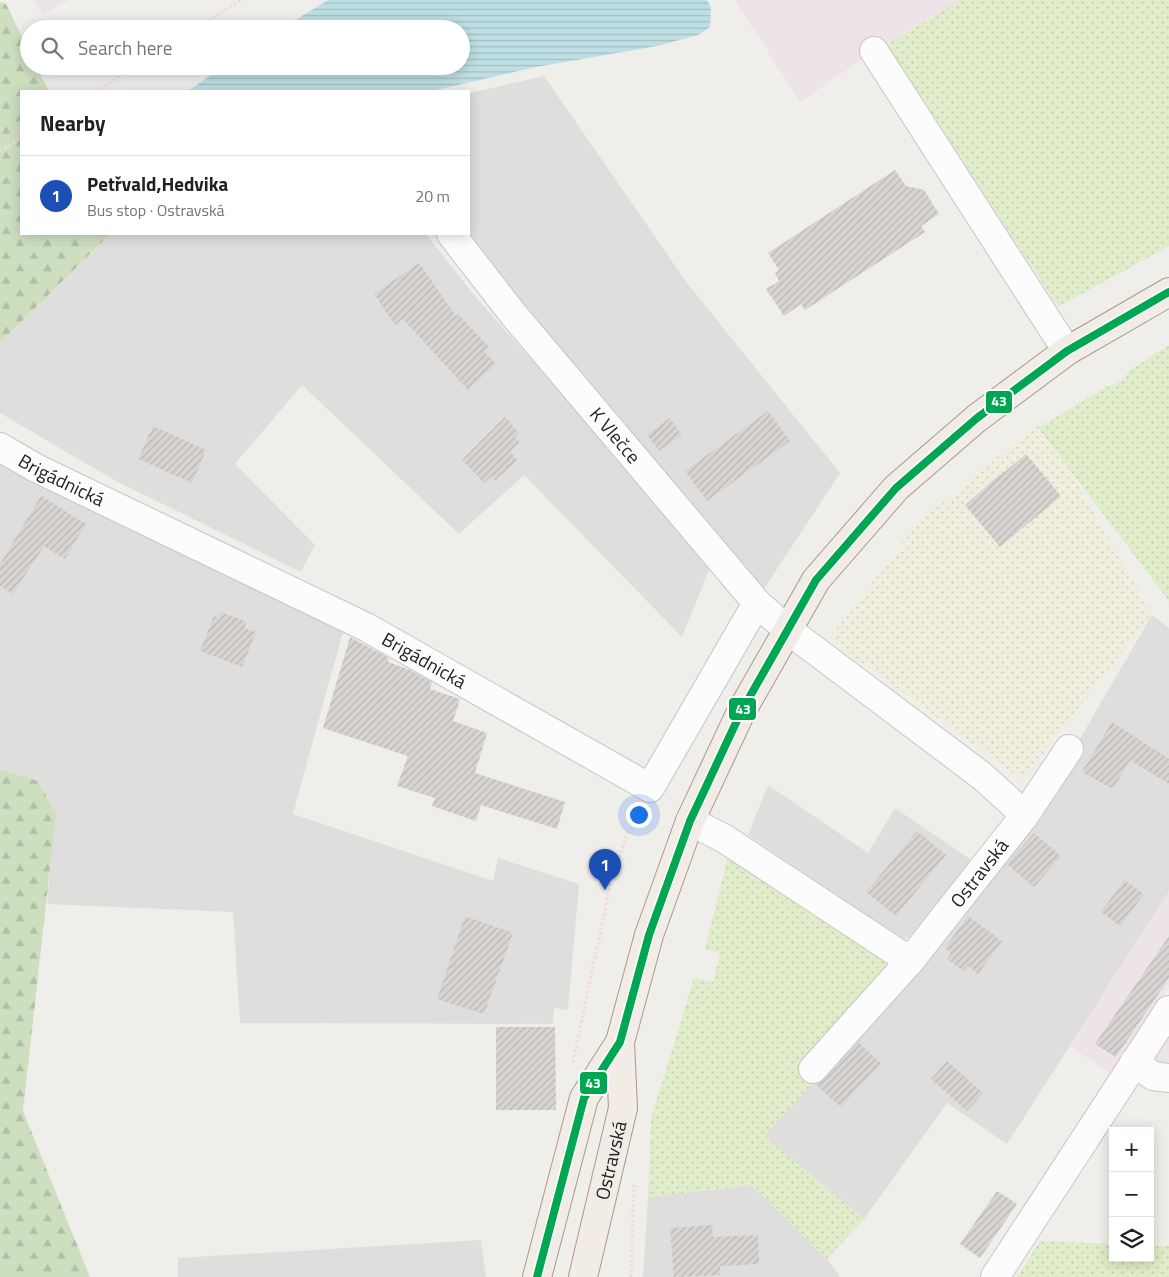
<!DOCTYPE html>
<meta charset="utf-8">
<style>
:root{--surface:#fff;--page:#f2f2f2;--text:#202124;--muted:#757577;--line:#e0e0e0;--accent:#6a6968}
body{margin:0;font-family:"Titillium Web",sans-serif;background:var(--page);color:var(--text)}
.controls{position:absolute;right:15px;bottom:15px;display:grid;overflow:hidden;border-radius:0px;box-shadow:0 2px 12px #0003}
.controls button{width:45px;height:45px;display:grid;place-items:center;padding:0;border:0;border-bottom:1px solid var(--line);background:var(--surface);color:var(--text);font:25px sans-serif}
.you{position:absolute;left:638px;top:814px;width:18px;height:18px;margin:-12px;border:4px solid #fff;border-radius:50%;background:#1a73e8;box-shadow:0 0 0 8px #1a73e833}
.badge{display:grid;place-items:center;width:32px;height:32px;border-radius:50%;background:var(--accent);color:#fff;font-size:16px;font-weight:700}
.pin{position:absolute;translate:-50% -41px;filter:drop-shadow(0 1px 2px #0008)}
.pin::after{content:'';position:absolute;top:26px;width:18px;height:15px;background:inherit;clip-path:polygon(0 0,100% 0,50% 100%)}
.list{margin:0;padding:0;list-style:none}
h2{display:flex;justify-content:space-between;align-items:center;height:65px;margin:0;padding:0 20px;font-size:21px}
h2 small{font-size:16px;font-weight:400;color:var(--muted)}
.list li{display:grid;grid-template-columns:32px 1fr auto;gap:15px;align-items:center;box-sizing:border-box;height:80px;padding:0 20px;border-top:1px solid var(--line)}
.list b{display:block;font-size:19px;white-space:nowrap}
.list p{margin:0;font-size:16px;white-space:nowrap;color:var(--muted)}
.list em{font-size:16px;font-style:normal;color:var(--muted)}
.icon{flex:none;width:28px;height:28px;fill:none;stroke:currentColor;stroke-width:2;stroke-linecap:round;stroke-linejoin:round}
.map{position:relative;flex:none;width:1169px;height:1277px;overflow:hidden}
.search{position:absolute;background:var(--surface);box-shadow:0 2px 12px #0003;left:20px;top:20px;width:450px;height:55px;display:flex;align-items:center;gap:12px;box-sizing:border-box;padding:0 18px;border-radius:28px;color:var(--muted);font-size:19px}
.panel{position:absolute;background:var(--surface);box-shadow:0 2px 12px #0003;left:20px;top:90px;width:450px;height:145px;border-radius:0px}
.map>svg:first-child{display:block}
.residential{fill:#dfdedc}
.industrial{fill:#ede4ea}
.farmland{fill:url(#farmland-dots)}
.grass{fill:url(#grass-dots)}
.forest{fill:url(#forest-firs)}
.water{fill:url(#water-rules)}
.building{fill:url(#building-hatch)}
.lines{fill:none;stroke-linecap:round;stroke-linejoin:round}
.minor-casing{stroke:#c7c6c5;stroke-width:30}
.major-casing{stroke:#a79986;stroke-width:30}
.path{stroke:#eddbdb;stroke-width:3;stroke-dasharray:2.5 2.5;stroke-linecap:butt}
.minor{stroke:#fdfcfc;stroke-width:28}
.major{stroke:#f2ece7;stroke-width:28}
.bus-1-casing{stroke:#fff;stroke-width:11}
.bus-1{stroke:#00a651;stroke-width:8}
.labels{text-anchor:middle;stroke-width:4;stroke-linejoin:round;paint-order:stroke}
.street-label{font-size:19px;fill:#222;stroke:#fff}
.line-badge{stroke:#fff;stroke-width:2}
.badge-label{font-size:14px;text-anchor:middle;font-weight:bold;fill:#fff}
</style>
<div class="map">
<svg width="1169" height="1277" viewBox="0 0 1169 1277">
<defs>
<pattern id="farmland-dots" width="8" height="8" patternUnits="userSpaceOnUse" patternTransform="scale(1.25)"><rect width="8" height="8" fill="#f0efdf"/><path d="M2 2h.1M6 6h.1" fill="none" stroke="#cecdbf" stroke-width="1.8" stroke-linecap="round"/></pattern>
<pattern id="grass-dots" width="8" height="8" patternUnits="userSpaceOnUse" patternTransform="scale(1.25)"><rect width="8" height="8" fill="#e0edca"/><path d="M2 2h.1M6 6h.1" fill="none" stroke="#c0cbad" stroke-width="1.8" stroke-linecap="round"/></pattern>
<pattern id="forest-firs" width="22" height="20" patternUnits="userSpaceOnUse" patternTransform="scale(1.25)"><rect width="22" height="20" fill="#cedfc0"/><path d="M5 1l3.5 6h-7zM16 11l3.5 6h-7z" fill="#b1bfa5"/></pattern>
<pattern id="water-rules" width="6" height="5" patternUnits="userSpaceOnUse" patternTransform="scale(1.25)"><rect width="6" height="5" fill="#bedfe3"/><path d="M0 2.5h6" fill="none" stroke="#a3bfc2"/></pattern>
<pattern id="building-hatch" width="6" height="6" patternUnits="userSpaceOnUse" patternTransform="scale(1.25)"><rect width="6" height="6" fill="#d7d4d2"/><path d="M-1 1l2-2M0 6l6-6M5 7l2-2" fill="none" stroke="#b8b6b4"/></pattern>
</defs>
<rect width="100%" height="100%" fill="#f0eeeb"/>
<g class="residential">
<path d="M544 76 687 283 840 473 764 589 564 367 468 234 469 93Z"/>
<path d="M110 234H426L474 295 712 563 682 637 524 475 459 534 302 385 235 464 315 545 301 572 116 481 0 413V343Z"/>
<path d="M0 456 344 628 293 814 493 881 498 858 579 884 568 1010 554 1008 553 1024 240 1023 233 912 47 904 55 814 38 781 0 769Z"/>
<path d="M1152 615 1169 628V891L1007 1144 947 1103 864 1219 764 1136 909 976 1032 821Z"/>
<path d="M768 785 868 853 895 808 973 861 919 936 902 939 748 835Z"/>
<path d="M752 1185 827 1259 840 1277H643L648 1197Z"/>
<path d="M481 1240 486 1277H178V1258Z"/>
</g>
<g class="industrial">
<path d="M34 0H70L43 14Z"/>
<path d="M735 0H960L874 51 800 102Z"/>
<path d="M1169 891V987L1112 1075 1070 1046Z"/>
<path d="M1169 1025V1088L1140 1070Z"/>
</g>
<path class="farmland" d="M1041 421 1043 425 1038 428 1070 471 1152 615 1022 780 829 638 919 522Z"/>
<g class="grass">
<path d="M960 0H1169V246L1058 307 887 44Z"/>
<path d="M1169 345V601L1038 428 1106 387 1121 381 1130 370Z"/>
<path d="M730 849 887 955 881 983 802 1076 810 1086 764 1136 864 1219 827 1259 752 1185 648 1197 651 1118 694 978 713 982 720 953 705 949Z"/>
<path d="M1040 1241 1113 1244V1258H1150V1246H1169V1277H1017Z"/>
</g>
<g class="forest">
<path d="M0 2 6 4 29 51V66H36L49 91H21V234H110L0 343Z"/>
<path d="M0 769 38 781 56 814 23 1111 90 1277H0Z"/>
</g>
<path class="water" d="M328 0H707L711 8 710 27 698 35 657 46 536 67 432 91H188L224 66H461V29H281Z"/>
<g class="building">
<path d="M895 170 906 186 924 190 939 214 921 226 925 232 805 310 801 304 784 316 766 289 779 281 775 273 779 270 768 253Z"/>
<path d="M419 263 456 316 458 314 489 347 484 351 496 364 468 390 403 319 395 325 374 294Z"/>
<path d="M768 411 790 441 707 501 685 471Z"/>
<path d="M505 417 519 433 515 437 520 442 510 451 517 460 495 481 491 477 484 483 462 460Z"/>
<path d="M670 418 682 435 659 451 647 435Z"/>
<path d="M153 426 206 450 192 483 138 459Z"/>
<path d="M1026 454 1061 496 1000 547 965 505 1000 474 1001 475Z"/>
<path d="M41 496 86 524 65 559 44 546 13 594 0 586V564Z"/>
<path d="M221 612 247 622 244 628 256 632 242 667 200 651 214 616 219 618Z"/>
<path d="M350 637 389 658 388 662 410 670 432 682 430 689 460 699 453 721 487 733 475 773 565 802 557 829 481 805 476 821 432 806 435 798 397 786 408 756 323 728Z"/>
<path d="M1112 722 1169 759V784L1130 760 1113 789 1082 772Z"/>
<path d="M917 831 946 855 896 916 866 892Z"/>
<path d="M1034 833 1061 856 1034 887 1007 864Z"/>
<path d="M1124 880 1144 894 1120 926 1101 912Z"/>
<path d="M465 916 513 933 484 1014 437 999Z"/>
<path d="M968 916 1002 941 978 974 968 966 964 971 947 959 951 953 945 948Z"/>
<path d="M1169 936V978L1116 1057 1095 1044Z"/>
<path d="M496 1027H555L556 1110H496Z"/>
<path d="M858 1042 881 1063 841 1107 815 1084 825 1079Z"/>
<path d="M947 1061 983 1093 967 1111 931 1079Z"/>
<path d="M997 1191 1017 1204 980 1258 960 1244Z"/>
<path d="M712 1225 713 1237 758 1235 759 1264 720 1266V1275L674 1277 670 1228Z"/>
</g>
<g class="lines">
<g class="minor-casing">
<g id="minor">
<path d="M874 51 1067 351"/>
<path id="s1" d="M451 234 513 314 757 603 788 630 982 776 1025 815 910 961 725 839 690 821"/>
<path id="s2" d="M0 447 36 468 366 627 650 788 757 603"/>
<path d="M1025 815 1069 749"/>
<path d="M1134 1062 1153 1076 1169 1078"/>
<path d="M813 1069 910 961"/>
<path d="M995 1277 1169 1010"/>
</g>
</g>
<g class="major-casing">
<g id="major">
<path d="M537 1277 584 1098 620 1042 649 935 690 821 741 712 816 580 896 488 977 418 1067 351 1169 292"/>
<path id="s3" d="M583 1277 623 1108 620 1042"/>
</g>
</g>
<g class="path">
<path d="M196 29 241 0"/>
<path d="M96 91 136 66"/>
<path d="M0 151 21 138"/>
<path d="M573 1062 610 886 628 831 639 813"/>
<path d="M631 1277 634 1185"/>
</g>
<use href="#minor" class="minor"/>
<use href="#major" class="major"/>
<g class="bus-1-casing">
<path id="bus-1" d="M537 1277 584 1098 620 1042 649 935 690 821 741 712 816 580 896 488 977 418 1067 351 1169 292"/>
</g>
<use href="#bus-1" class="bus-1"/>
</g>
<g class="labels">
<g class="street-label">
<text dy="7" stroke="none"><textPath href="#s1" startOffset="260">K Vlečce</textPath></text>
<text dy="7" stroke="none"><textPath href="#s2" startOffset="70">Brigádnická</textPath></text>
<text dy="7" stroke="none"><textPath href="#s2" startOffset="475">Brigádnická</textPath></text>
<text transform="translate(979 873) rotate(-52)" y="7">Ostravská</text>
<text dy="7" stroke="none"><textPath href="#s3" startOffset="120">Ostravská</textPath></text>
</g>
</g>
<g class="line-badge">
<rect x="985" y="390" width="28" height="24" rx="5" fill="#00a651"/>
<rect x="728" y="697" width="29" height="24" rx="5" fill="#00a651"/>
<rect x="579" y="1071" width="29" height="24" rx="5" fill="#00a651"/>
</g>
<g class="badge-label">
<text x="999" y="406">43</text>
<text x="743" y="714">43</text>
<text x="593" y="1088">43</text>
</g>
</svg>
<div class="controls">
<button>+</button>
<button>−</button>
<button><svg class="icon" aria-label="layers" viewBox="0 0 24 24"><path d="M12 4l9 5-9 5-9-5zM3 14l9 5 9-5"/></svg></button>
</div>
<div class="you"></div>
<div class="pin badge" style="left:605px;top:890px;background:#1a4fb4">1</div>
<div class="search"><svg class="icon" aria-label="search" viewBox="0 0 24 24"><circle cx="10" cy="10" r="6"/><path d="M15 15l6 6"/></svg>Search here</div>
<section class="panel">
<h2>Nearby<small></small></h2>
<ul class="list">
<li><span class="badge" style="background:#1a4fb4">1</span><div><b>Petřvald,Hedvika</b><p>Bus stop · Ostravská</p></div><em>20 m</em></li>
</ul>
</section>
</div>
